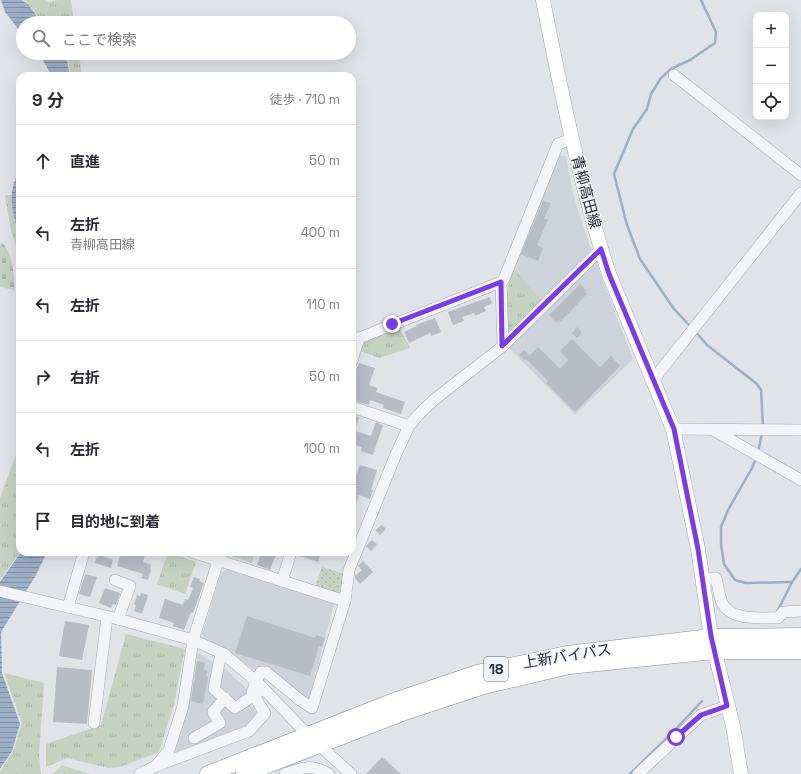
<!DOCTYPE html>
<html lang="ja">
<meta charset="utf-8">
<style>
:root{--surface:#fff;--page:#f2f2f3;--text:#2b2b33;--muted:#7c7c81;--line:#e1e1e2}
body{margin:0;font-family:"Space Grotesk","Noto Sans JP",sans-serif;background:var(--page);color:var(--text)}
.controls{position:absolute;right:12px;top:12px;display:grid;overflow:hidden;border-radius:8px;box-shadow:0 4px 16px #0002}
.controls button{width:36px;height:36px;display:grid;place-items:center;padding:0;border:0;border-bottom:1px solid var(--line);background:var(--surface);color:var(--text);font:20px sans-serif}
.stop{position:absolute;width:12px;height:12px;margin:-9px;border:3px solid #7c3aed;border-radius:50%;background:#fff}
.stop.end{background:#7c3aed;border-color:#fff;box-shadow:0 1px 4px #0008}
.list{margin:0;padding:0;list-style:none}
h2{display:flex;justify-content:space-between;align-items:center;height:52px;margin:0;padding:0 16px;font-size:17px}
h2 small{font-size:13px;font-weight:400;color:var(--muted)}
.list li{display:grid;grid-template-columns:26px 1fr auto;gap:12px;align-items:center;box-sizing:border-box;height:72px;padding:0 16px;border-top:1px solid var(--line)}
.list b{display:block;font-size:15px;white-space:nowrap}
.list p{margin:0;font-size:13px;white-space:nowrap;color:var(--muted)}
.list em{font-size:13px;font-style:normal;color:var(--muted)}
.icon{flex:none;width:22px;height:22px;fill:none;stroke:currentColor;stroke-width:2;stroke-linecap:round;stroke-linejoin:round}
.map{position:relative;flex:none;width:801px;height:774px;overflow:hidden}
.search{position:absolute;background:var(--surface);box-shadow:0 4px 16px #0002;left:16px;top:16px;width:340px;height:44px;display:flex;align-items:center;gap:10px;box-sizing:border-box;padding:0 14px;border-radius:22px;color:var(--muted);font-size:15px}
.panel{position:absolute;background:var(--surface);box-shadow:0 4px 16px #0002;left:16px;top:72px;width:340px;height:484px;border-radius:12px}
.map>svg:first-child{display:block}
.built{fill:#ced2da}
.grass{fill:url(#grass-tufts)}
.cemetery{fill:url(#cemetery-stones)}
.garden{fill:url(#garden-dots)}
.water{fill:url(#water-rules)}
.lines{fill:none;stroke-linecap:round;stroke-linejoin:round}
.stream{stroke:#9daec7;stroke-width:2.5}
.building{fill:#b7bcc5}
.minor-casing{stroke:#a5aab2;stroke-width:12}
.major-casing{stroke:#a0a6b3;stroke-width:15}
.highway-casing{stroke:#888f9e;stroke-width:17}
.minor{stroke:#f3f4f7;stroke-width:11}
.major{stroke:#fff;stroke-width:14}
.highway{stroke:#fff;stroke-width:16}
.route{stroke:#7c3aed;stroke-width:5}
.labels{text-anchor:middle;stroke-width:3;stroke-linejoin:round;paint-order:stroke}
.shield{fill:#eff2f6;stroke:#646a76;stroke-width:1}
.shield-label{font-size:14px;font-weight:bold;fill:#29303f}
.street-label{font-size:15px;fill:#29303f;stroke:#eff2f6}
</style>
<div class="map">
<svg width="801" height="774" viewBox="0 0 801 774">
<defs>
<pattern id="grass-tufts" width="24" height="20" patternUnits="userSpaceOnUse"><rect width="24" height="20" fill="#c5d2c2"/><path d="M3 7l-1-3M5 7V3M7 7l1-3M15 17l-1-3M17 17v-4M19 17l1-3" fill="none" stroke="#a9b5a8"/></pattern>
<pattern id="cemetery-stones" width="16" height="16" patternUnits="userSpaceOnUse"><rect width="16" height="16" fill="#c5d2c2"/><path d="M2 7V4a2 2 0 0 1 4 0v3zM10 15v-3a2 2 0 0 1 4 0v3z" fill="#a9b5a8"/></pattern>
<pattern id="garden-dots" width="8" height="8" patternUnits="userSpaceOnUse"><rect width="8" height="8" fill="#c5d2c2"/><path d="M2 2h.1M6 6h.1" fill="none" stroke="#a9b5a8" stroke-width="1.8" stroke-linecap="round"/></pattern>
<pattern id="water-rules" width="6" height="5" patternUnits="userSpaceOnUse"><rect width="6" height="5" fill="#9daec7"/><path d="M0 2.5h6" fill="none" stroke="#808ea3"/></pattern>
</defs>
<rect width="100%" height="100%" fill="#e0e3e8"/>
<g class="built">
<path d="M557 155 566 156 573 194 592 253 543 301 512 267Z"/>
<path d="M595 259 633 359 575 415 507 346Z"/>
<path d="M227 569 334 604 310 698 304 700 244 663 233 654 205 638 202 634 221 573Z"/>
<path d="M198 653 228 671 249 691 245 697 259 716 250 726 174 754 187 709Z"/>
</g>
<g class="grass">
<path d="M24 0H45L48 2 57 0H71L74 23H44L28 3Z"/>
<path d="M65 53H79L82 76H71L67 56Z"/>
<path d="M5 195H11L16 229 20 234V260L11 231Z"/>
<path d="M512 267 543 301 506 339V300Z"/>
<path d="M399 327 410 348 379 358 360 351 361 343Z"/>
<path d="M20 444V552L0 580V498Z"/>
<path d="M168 552 196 562 185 594 157 584Z"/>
<path d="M232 552H255L252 563 231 556Z"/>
<path d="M126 634 185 649 174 704 159 752 120 767 108 768 67 758 46 767V744L101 725Z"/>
<path d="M4 673 44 683 39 755 41 774H0V772L14 749 22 723Z"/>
<path d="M62 765 89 774H53Z"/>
</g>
<path class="cemetery" d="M2 243C13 251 14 278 15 290L0 287V245Z"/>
<path class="garden" d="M322 567 345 574 339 593 315 587Z"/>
<g class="water">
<path d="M1 0H21L28 4 42 23H23V35L5 12Z"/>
<path d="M39 53H64L66 56 70 76H51L49 71Z"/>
<path d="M20 168V233L17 229C11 203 8 193 20 168Z"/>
<path d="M21 552H47L36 575 1 632 2 673 20 724 12 751 0 769V582Z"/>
</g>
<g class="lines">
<g class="stream">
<path d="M691 327 674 309 640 259 627 225 614 174 633 129 647 109 651 94 661 78 671 69 690 60 715 43 716 32 701 0"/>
<path d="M695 331 707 345 757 384 761 390 763 426"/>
<path d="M758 453 762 433"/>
<path d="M756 458 752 468 728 510 721 527V544L724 564 735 580 746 583 792 582"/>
<path d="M777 612 792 582 801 569"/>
<path d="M630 774 671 734 702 701"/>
</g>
</g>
<g class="building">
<path d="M543 201 551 203 544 218 548 220 537 245 543 248 538 261 521 254Z"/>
<path d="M580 284 586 290 585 292 587 294 561 321 559 320 556 323 549 315Z"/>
<path d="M490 297 492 303 484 307 486 311 475 316 474 313 462 317 464 321 453 325 448 312Z"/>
<path d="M435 318 441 332 431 336 430 333 409 343 404 332 417 326 416 325Z"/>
<path d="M577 327 582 332 577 338 572 333Z"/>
<path d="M572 339 600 367 611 356 620 366 575 412 546 383 548 381 526 359 538 347 560 369 568 360 560 351Z"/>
<path d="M524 350 530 356 525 360 519 355Z"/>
<path d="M359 363 375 368 369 385 377 388 376 392 405 402 401 414 383 408 384 405 370 400 369 405 352 400V387L356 373 355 372Z"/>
<path d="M352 415 359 417 355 431 371 436 376 422 383 425 373 455 361 451 362 447 352 444Z"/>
<path d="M360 465 377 470 371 490H373L370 499 359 495 353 513H352V483L353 484Z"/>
<path d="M382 525 386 529 380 535 375 530Z"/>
<path d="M372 540 377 544 371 551 366 546Z"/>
<path d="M121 552H146L143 562 151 565 150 568 151 570 148 580 141 578 143 574 117 566Z"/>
<path d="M261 552H277L270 570 257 565Z"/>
<path d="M298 552H321L318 562 297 555Z"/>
<path d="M100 555 113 560 111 568 95 563 97 556 99 557Z"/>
<path d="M363 561 373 572 360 584 355 578V576L362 570 358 566Z"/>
<path d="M85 574 97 577 90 597 79 594Z"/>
<path d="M194 577 200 579 199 581 204 583 193 613 191 612 184 630 173 626 174 623 159 618 165 599 183 605 185 599 188 600 193 588 190 587Z"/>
<path d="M105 588 120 593 116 605 113 604 111 608 99 603Z"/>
<path d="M141 593 148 595 142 614 134 611 136 605 134 604 137 595 140 596Z"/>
<path d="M247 616 315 638 316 635 325 638 322 647 319 646 310 676 235 653Z"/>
<path d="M65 621 89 625 82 660 59 656Z"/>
<path d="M197 661 205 663 204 670H207L206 676 208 677 203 704 191 701Z"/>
<path d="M57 667 92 670 87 724 53 722Z"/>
<path d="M382 757 401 774H366Z"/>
</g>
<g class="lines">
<g class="minor-casing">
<g id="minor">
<path d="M674 75 801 175"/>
<path d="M501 282 503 346"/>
<path d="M352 338H359L501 282 504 279 558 144 572 139"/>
<path d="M352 361 359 338"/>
<path d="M653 380 801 193"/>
<path d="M352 407 409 426"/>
<path d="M673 429 801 430"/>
<path d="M715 431 801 480"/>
<path d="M192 552 345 601"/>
<path d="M115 580 130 586 118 619"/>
<path d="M703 580 716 578C718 586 719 595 722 603 732 622 761 617 778 618L783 612 801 611"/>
<path d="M282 581 291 552"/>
<path d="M0 591 118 619 193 640 224 654 256 681 307 734 351 774"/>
<path d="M68 607 84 552"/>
<path d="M221 653 214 689 235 708 259 692"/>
<path d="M94 723 107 617"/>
<path d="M194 738 220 723 213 712 225 698"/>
<path d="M156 766 169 750 183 706 193 640 221 552"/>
<path d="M140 774 156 766 249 731 265 713 252 693 256 681 261 672H266L300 700 312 708 345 601 349 570 396 454 409 426 419 414 435 399 503 346 601 249"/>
<path d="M285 774C303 767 311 764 329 774"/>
<path d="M638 774 701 715 727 706"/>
</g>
</g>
<g class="major-casing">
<path id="major" d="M543 0C561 92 580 185 609 274L673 429 698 549 711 637 733 726 741 774"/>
</g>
<g class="highway-casing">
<g id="highway">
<path d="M208 774 397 700 477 673 567 654 711 637 801 636"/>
<path d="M244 774 402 713 484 686 569 666 714 651H801"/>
</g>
</g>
<use href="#minor" class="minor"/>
<use href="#major" class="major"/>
<use href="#highway" class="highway"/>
</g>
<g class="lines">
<path class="route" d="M392 324 501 282 502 346 601 249 609 274 674 429 698 549 711 636 727 706 701 715 676 737"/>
</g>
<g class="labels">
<rect class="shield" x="484" y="657" width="24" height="24" rx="3"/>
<g class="shield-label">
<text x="496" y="674">18</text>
</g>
<g class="street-label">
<text transform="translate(586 192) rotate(75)" y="5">青柳高田線</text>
<text transform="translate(567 656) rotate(-9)" y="5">上新バイパス</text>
</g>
</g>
</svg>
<div class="controls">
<button>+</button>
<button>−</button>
<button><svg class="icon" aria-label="locate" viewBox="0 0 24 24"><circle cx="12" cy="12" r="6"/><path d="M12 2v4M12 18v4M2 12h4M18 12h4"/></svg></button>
</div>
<div class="stop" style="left:676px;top:737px"></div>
<div class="stop end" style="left:392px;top:324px"></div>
<div class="search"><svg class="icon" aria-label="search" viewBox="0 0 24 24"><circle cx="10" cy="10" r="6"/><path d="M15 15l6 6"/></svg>ここで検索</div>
<section class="panel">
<h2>9 分<small>徒歩 · 710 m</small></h2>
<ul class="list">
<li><svg class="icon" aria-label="ahead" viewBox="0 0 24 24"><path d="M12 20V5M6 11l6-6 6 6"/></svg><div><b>直進</b></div><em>50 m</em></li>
<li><svg class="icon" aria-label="left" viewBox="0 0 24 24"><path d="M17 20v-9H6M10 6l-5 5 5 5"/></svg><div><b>左折</b><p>青柳高田線</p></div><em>400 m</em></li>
<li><svg class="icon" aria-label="left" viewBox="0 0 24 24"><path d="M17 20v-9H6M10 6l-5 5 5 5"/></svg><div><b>左折</b></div><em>110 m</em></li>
<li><svg class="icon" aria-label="right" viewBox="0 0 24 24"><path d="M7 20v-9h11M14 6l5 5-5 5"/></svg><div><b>右折</b></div><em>50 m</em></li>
<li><svg class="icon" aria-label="left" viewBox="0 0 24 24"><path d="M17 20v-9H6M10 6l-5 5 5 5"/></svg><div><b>左折</b></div><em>100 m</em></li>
<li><svg class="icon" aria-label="arrive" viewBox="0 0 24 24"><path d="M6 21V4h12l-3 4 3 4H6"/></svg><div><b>目的地に到着</b></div></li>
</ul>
</section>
</div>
